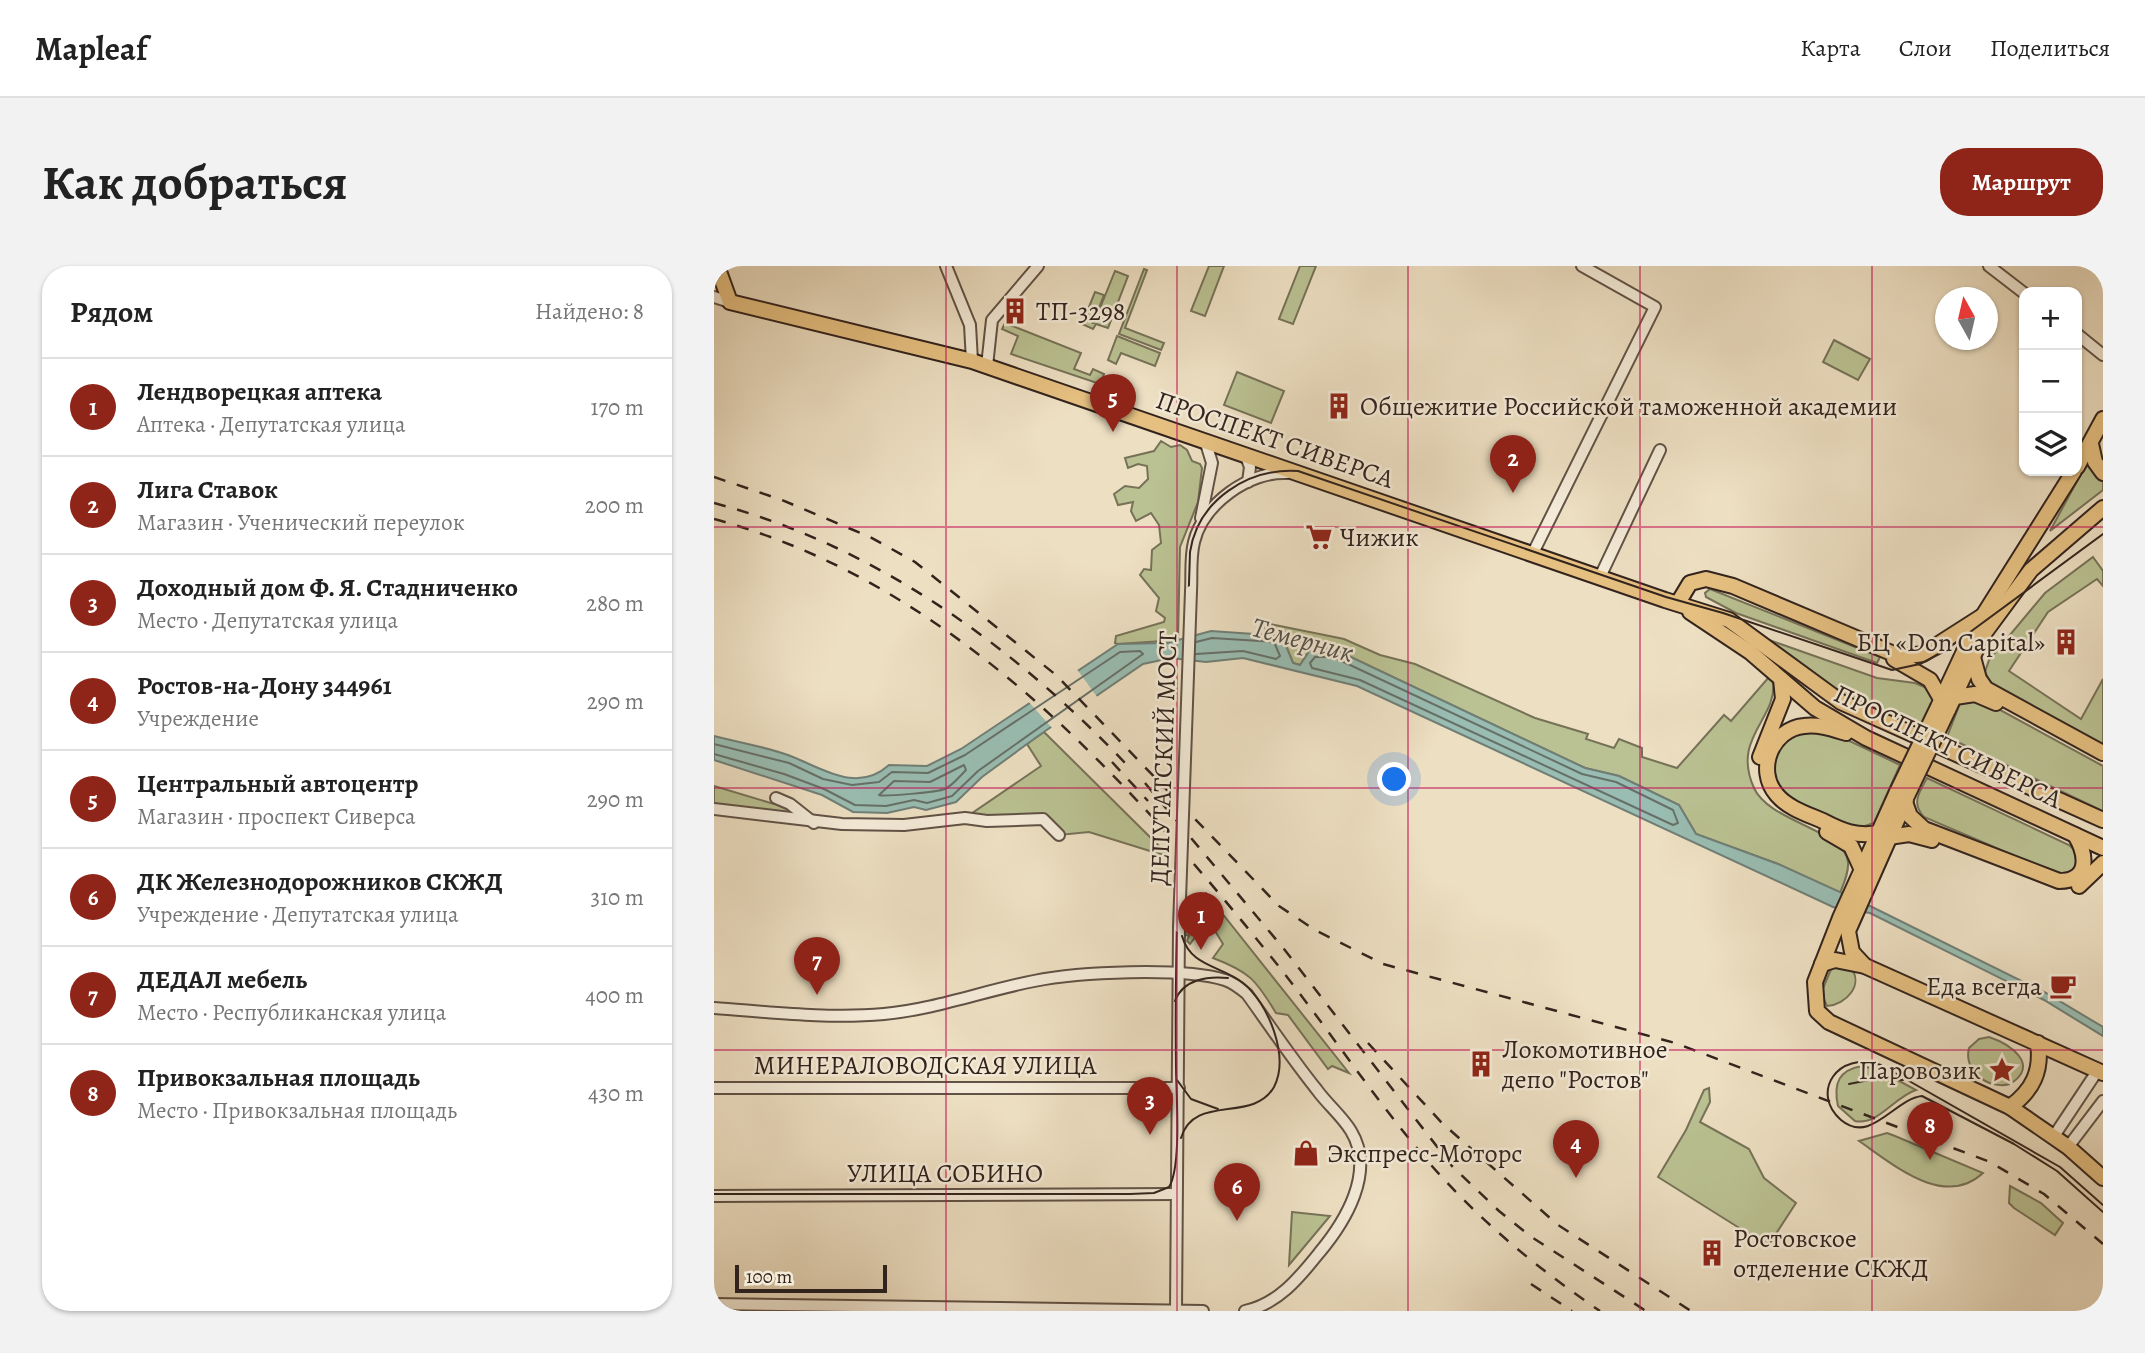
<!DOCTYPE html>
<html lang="ru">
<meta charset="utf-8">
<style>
:root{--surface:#fff;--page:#f2f2f2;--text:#222;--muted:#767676;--line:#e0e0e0;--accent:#8f2418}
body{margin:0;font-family:Alegreya,serif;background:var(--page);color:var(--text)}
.controls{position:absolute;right:21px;top:21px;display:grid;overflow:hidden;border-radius:14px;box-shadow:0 2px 5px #0004}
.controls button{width:63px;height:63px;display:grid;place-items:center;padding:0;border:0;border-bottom:2px solid var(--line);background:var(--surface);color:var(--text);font:35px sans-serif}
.compass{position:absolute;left:1221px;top:21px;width:63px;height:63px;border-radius:50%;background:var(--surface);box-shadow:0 2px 5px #0004;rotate:352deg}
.scale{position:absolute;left:21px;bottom:18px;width:152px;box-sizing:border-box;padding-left:7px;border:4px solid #32231d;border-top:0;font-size:19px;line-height:24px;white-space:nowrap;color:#32231d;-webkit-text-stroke:5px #f3ead7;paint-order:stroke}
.you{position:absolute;left:681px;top:514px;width:24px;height:24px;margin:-18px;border:5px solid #fff;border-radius:50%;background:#1a73e8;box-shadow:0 0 0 10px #1a73e833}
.badge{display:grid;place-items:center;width:46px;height:46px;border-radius:50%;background:var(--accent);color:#fff;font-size:23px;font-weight:700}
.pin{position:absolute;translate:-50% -58px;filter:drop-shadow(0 2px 4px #0008)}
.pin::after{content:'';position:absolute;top:37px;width:24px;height:21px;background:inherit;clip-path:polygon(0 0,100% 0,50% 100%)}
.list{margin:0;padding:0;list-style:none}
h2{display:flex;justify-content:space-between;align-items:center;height:91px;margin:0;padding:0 28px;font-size:30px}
h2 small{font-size:23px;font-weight:400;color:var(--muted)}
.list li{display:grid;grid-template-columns:46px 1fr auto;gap:21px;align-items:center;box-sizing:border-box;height:98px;padding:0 28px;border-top:2px solid var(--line)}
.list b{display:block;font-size:26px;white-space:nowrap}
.list p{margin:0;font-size:23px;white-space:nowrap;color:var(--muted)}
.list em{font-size:23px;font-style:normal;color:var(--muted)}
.icon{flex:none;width:38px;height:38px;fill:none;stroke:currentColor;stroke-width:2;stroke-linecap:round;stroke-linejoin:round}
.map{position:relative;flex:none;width:1389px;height:1045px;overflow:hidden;border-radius:28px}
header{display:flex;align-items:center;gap:42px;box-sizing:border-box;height:98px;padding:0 35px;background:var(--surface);border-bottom:2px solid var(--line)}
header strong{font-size:33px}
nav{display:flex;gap:38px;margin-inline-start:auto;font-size:24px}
.intro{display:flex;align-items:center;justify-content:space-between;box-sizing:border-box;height:168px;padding:0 42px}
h1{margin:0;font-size:49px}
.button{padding:18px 32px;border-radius:28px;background:var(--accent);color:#fff;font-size:24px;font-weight:700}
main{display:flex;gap:42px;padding:0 42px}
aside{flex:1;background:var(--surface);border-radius:28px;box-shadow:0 2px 5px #0004}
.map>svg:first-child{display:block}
.green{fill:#bac192;stroke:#767258;stroke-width:2}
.water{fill:#99bdb2;stroke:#707f76;stroke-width:2}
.pier{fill:#eddfc2}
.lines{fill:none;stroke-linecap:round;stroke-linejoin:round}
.shore{stroke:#667068;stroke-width:2}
.minor-casing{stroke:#615246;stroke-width:14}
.major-casing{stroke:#32231d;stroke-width:18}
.minor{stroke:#f3ead7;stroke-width:10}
.major{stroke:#e6c081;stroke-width:14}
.tram{stroke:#32231d;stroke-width:2}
.rail{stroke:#32231d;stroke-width:2.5;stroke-dasharray:12 12;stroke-linecap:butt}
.minor-bridge-casing{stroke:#615246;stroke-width:14;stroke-linecap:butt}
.major-bridge-casing{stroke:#32231d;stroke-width:18;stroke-linecap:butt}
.minor-bridge{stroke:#f3ead7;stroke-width:10}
.major-bridge{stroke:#e6c081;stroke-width:14}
.grid{fill:none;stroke:#c2185b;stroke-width:2;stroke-opacity:0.55}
.labels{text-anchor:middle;stroke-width:5;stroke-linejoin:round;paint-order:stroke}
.poi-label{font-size:26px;fill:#32231d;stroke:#f3ead7;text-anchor:start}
.street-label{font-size:26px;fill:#32231d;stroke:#f3ead7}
.water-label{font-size:28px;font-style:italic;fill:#51514a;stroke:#f3ead7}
</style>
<header>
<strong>Mapleaf</strong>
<nav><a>Карта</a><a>Слои</a><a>Поделиться</a></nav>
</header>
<div class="intro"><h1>Как добраться</h1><a class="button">Маршрут</a></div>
<main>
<aside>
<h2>Рядом<small>Найдено: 8</small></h2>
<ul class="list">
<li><span class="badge">1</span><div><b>Лендворецкая аптека</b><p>Аптека · Депутатская улица</p></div><em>170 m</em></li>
<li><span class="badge">2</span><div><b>Лига Ставок</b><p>Магазин · Ученический переулок</p></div><em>200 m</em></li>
<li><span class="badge">3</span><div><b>Доходный дом Ф. Я. Стадниченко</b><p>Место · Депутатская улица</p></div><em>280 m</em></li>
<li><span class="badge">4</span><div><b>Ростов-на-Дону 344961</b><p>Учреждение</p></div><em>290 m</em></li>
<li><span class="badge">5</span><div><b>Центральный автоцентр</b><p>Магазин · проспект Сиверса</p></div><em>290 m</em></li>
<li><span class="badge">6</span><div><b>ДК Железнодорожников СКЖД</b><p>Учреждение · Депутатская улица</p></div><em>310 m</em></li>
<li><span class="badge">7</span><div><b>ДЕДАЛ мебель</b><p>Место · Республиканская улица</p></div><em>400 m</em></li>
<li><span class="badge">8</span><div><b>Привокзальная площадь</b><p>Место · Привокзальная площадь</p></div><em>430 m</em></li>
</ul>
</aside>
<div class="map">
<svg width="1389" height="1045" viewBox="0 0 1389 1045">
<rect width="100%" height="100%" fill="#eddfc2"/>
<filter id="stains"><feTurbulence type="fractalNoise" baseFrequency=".00286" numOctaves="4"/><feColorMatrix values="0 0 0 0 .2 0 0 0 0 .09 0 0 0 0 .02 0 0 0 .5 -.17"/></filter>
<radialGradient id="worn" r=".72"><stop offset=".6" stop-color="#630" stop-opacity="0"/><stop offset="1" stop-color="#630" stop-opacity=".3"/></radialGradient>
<g class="green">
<path d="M495 0H510L491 50 477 45Z"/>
<path d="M586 0H602L579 58 565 53Z"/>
<path d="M430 3 433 4 411 62 450 77 447 84 405 68Z"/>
<path d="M401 5 414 10 394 62 382 58 379 63 368 58 381 26 390 29 379 57H380Z"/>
<path d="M291 57 367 87 360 103 376 109 379 103 390 108 386 118 297 88 304 70 288 63Z"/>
<path d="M403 70 446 87 441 100 407 87 402 98 394 94Z"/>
<path d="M1120 74 1156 93 1144 114 1109 96Z"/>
<path d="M523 106 570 125 557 157 510 139Z"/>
<path d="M447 175 457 181 466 179 473 184 478 195 486 198 488 202 484 236 466 281 464 374 404 378 401 377 402 370 450 356 451 352 442 345 445 332 426 309 430 303 437 304 438 284 447 277 445 259 437 247 422 255 417 245 419 236 404 239 400 228 411 220 425 222 434 213 433 200 424 198 414 202 411 192 440 185Z"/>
<path d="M1374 195 1380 207 1389 214V224L1336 265Z"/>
<path d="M1379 291 1389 305V320L1383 313 1334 346 1295 405 1367 453 1389 413V481L1277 419 1271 406 1275 394 1331 327Z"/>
<path d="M996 323 1166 391 1163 397 1022 347 992 331 991 327Z"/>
<path d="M551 357 630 373 666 389 701 398 821 452 874 468 872 473 900 482 905 473 928 482V491L963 502 1010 449 1017 455 1055 411 1059 415C1064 453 1017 471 1040 522 1055 556 1131 564 1134 596 1135 606 1130 617 1126 627L1064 598 982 568 965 539 905 510 871 502 620 383 596 384 586 399 579 397 568 370 552 369Z"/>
<path d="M1055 374 1163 412 1201 417 1215 423 1221 432 1206 462 1127 430Z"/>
<path d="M1266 433 1389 500V545L1233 471 1247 435Z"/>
<path d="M330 466 451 586 449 589 375 566 345 569 336 557 251 552 327 500 313 478Z"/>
<path d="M1089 466 1123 469 1186 499 1160 557 1142 563C1117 552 1047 532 1059 495 1065 477 1072 473 1089 466Z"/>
<path d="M1213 512 1355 579 1363 586 1364 602 1348 610 1210 551C1197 537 1205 527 1213 512Z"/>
<path d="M0 520 60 538 62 532 93 550 0 543Z"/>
<path d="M492 627 635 807 618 800 614 803 574 749 562 747C542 714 536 706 499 692L509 678 492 650 482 662 485 666 476 678 473 675 475 670 470 668V664L474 661V639Z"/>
<path d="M1118 701H1136C1151 718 1132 739 1113 740L1107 727Z"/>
<path d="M1275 771C1296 778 1327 799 1296 818 1274 824 1249 805 1255 782L1265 773Z"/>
<path d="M1148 800 1165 804 1202 824C1180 831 1164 860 1141 855L1124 840C1119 817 1125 804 1148 800Z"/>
<path d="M995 822 996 836 986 856 1035 883 1050 912 1082 937 1054 980 944 911 972 864 990 824Z"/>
<path d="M1173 867 1181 870 1269 907C1230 943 1180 899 1145 875Z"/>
<path d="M1296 920 1327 937 1349 957 1341 969 1300 942 1295 937Z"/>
<path d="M578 946 616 950 575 999Z"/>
</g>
<path class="water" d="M497 365 568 370 579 397 586 399 596 384 620 383 871 502 905 510 965 539 982 568 1064 598 1150 637 1332 727 1389 761V770L1330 734 1156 647 1119 641 643 420 529 392 492 396 457 392 429 398 324 470 268 511 242 536 212 544 200 541 173 547 139 546 108 529 0 494V470C26 477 55 481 79 491 111 504 144 527 175 499L213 500 247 483 404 378 453 377Z"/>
<path class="pier" d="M362 402 384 432 339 463 313 434Z"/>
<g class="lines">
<g class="shore">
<path d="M482 388 529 385 562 393 566 390 560 376 498 372 482 376"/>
<path d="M601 391H619L868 508 902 516 959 544 964 557 959 559 646 414 598 402 596 397Z"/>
<path d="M0 478 75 497 109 513 138 519 165 516 178 506 214 507 251 489 406 386 426 385 429 388 264 505 238 530 213 537 200 534 172 540 141 539 110 523 70 508 0 488"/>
<path d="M250 499 252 504C246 510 239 519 231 523 224 526 169 531 165 529L180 515 216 516Z"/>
</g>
<g class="minor-casing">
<g id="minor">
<path d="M232 0 256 59 258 95"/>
<path d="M1275 0 1310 27"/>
<path d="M0 31 16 36"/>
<path d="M1363 68 1389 89"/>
<path d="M273 100 278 54 324 0"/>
<path d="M531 188 536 201 534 216"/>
<path d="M487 252 498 197 491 174"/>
<path d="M819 287 941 41 868 0"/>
<path d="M886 311 946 184"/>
<path d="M477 325C478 309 476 292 480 276 489 238 535 205 573 207"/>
<path d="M62 532 76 538 100 557"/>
<path d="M0 543 128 558 190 559 251 552 273 555 329 553 345 569"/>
<path d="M0 742C56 746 114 753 170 748 222 743 269 725 320 715 364 706 468 701 511 714 520 717 526 722 533 728 556 760 578 793 603 824 613 838 628 850 637 865 662 906 631 956 605 987 585 1012 564 1038 531 1045"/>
<path d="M0 822H465"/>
<path d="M1340 870 1384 804"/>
<path d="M1354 881 1389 835"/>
<path d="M0 930 462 928"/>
<path d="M0 1038 489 1045"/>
<path d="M462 1044 465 661"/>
</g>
</g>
<g class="major-casing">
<g id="major">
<path d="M3 0 16 36 258 95 951 334 1015 354 1127 436 1389 554"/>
<path d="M1377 178 1381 196 1389 207"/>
<path d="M1363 201 1389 153"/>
<path d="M964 337 976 317 992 313 1019 320 1187 391 1209 388 1270 349"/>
<path d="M976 346 1036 386 1101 442 1152 472 1389 582"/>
<path d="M1259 391 1265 413 1272 423 1389 487"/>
<path d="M1180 393 1216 414 1227 433"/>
<path d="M1241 431 1261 428 1282 437"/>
<path d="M1224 441 1260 364 1360 205"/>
<path d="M1234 444 1269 369 1317 304 1389 242"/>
<path d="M1132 467C1119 463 1105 458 1090 460 1058 463 1041 504 1063 529 1074 542 1093 548 1109 555 1128 565 1143 571 1165 567"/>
<path d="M1046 491 1069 433 1067 413"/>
<path d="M1183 526 1126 652 1101 716 1103 745 1115 756 1296 841 1354 881 1389 912"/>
<path d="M1191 536 1196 550 1210 563 1345 615C1376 615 1373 589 1361 569"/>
<path d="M1113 566 1137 580 1148 604"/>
<path d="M1175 571 1195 568 1218 574"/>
<path d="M1365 620 1389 597"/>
<path d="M1108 698 1121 694 1151 700 1389 807"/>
<path d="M1151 700 1138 686 1134 665 1192 534"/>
<path d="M1296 841C1319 824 1328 805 1324 777"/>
</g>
</g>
<use href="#minor" class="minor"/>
<use href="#major" class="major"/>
<g class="tram">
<path d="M461 735C469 713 494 710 514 712"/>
<path d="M463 814 477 833 504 843"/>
<path d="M1135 818 1160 813 1189 814"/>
<path d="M467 872C480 827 539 858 560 821 576 790 554 737 529 717 506 699 477 701 468 670"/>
<path d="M0 928H416L440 927 455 921C468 900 462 827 462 800 460 629 471 457 476 286 484 234 534 202 584 205L952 331 1009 347 1178 404 1206 398 1229 386 1389 268"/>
<path d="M1389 939 1346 901 1167 799C1123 784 1096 827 1127 854 1157 879 1180 833 1208 830L1300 878 1343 905 1389 946"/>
</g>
<g class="rail">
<path d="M0 211 68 234 156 271 201 296 342 409 565 640 601 664 669 698 961 777 1276 896 1330 928 1389 978"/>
<path d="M0 237C162 280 300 380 414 500"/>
<path d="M0 253C237 317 409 507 558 692 607 753 651 819 701 880 753 944 818 999 886 1045"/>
<path d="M398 496 434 535"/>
<path d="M431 517 570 683 738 900 785 945 816 970 932 1045"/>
<path d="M654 777 728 857 844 959 977 1045"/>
<path d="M817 1018 858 1045"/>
</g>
<g class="minor-bridge-casing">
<path id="minor-bridge" d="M465 661 477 325"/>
</g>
<g class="major-bridge-casing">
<g id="major-bridge">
<path d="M1183 526 1224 441"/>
<path d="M1193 530 1234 444"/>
</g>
</g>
<use href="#minor-bridge" class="minor-bridge"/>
<use href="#major-bridge" class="major-bridge"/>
</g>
<path class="grid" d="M232 0V1045M463 0V1045M694 0V1045M926 0V1045M1158 0V1045M0 261H1389M0 522H1389M0 784H1389"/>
<defs>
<g id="building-bare" transform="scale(2.1)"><path d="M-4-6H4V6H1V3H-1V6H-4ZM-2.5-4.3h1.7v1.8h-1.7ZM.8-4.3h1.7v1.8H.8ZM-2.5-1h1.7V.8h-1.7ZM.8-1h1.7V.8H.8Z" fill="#8f2418" stroke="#f3ead7" stroke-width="2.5" paint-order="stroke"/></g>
<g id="supermarket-bare" transform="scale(2.1)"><path d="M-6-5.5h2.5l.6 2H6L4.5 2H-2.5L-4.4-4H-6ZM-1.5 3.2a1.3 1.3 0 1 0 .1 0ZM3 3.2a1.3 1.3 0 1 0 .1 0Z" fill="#8f2418" stroke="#f3ead7" stroke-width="2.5" paint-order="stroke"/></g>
<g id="cafe-bare" transform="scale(2.1)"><path d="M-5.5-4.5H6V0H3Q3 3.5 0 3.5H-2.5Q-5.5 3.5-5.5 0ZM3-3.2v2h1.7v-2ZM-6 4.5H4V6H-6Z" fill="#8f2418" stroke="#f3ead7" stroke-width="2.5" paint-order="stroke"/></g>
<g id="sight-bare" transform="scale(2.1)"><path d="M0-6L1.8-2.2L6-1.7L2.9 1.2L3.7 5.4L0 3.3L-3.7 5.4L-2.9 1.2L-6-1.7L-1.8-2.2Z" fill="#8f2418" stroke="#f3ead7" stroke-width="2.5" paint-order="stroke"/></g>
<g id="shop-bare" transform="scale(2.1)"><path d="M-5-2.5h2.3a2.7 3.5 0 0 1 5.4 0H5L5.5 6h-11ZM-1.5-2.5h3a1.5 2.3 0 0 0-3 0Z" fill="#8f2418" stroke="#f3ead7" stroke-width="2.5" paint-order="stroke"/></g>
</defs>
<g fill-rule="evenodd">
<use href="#building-bare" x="301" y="45"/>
<use href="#building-bare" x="625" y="140"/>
<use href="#supermarket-bare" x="605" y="271"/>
<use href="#building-bare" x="1352" y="376"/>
<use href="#cafe-bare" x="1349" y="720"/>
<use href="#building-bare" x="767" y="798"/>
<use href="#sight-bare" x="1288" y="804"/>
<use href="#shop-bare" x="592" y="887"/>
<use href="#building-bare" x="998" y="987"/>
</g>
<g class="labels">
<g class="poi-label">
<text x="322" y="54">ТП-3298</text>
<text x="646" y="149">Общежитие Российской таможенной академии</text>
<text x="626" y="280">Чижик</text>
<text x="1331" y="385" text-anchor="end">БЦ «Don Capital»</text>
<text x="1328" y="729" text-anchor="end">Еда всегда</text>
<text x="788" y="792">Локомотивное<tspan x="788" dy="30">депо "Ростов"</tspan></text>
<text x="1267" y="813" text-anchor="end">Паровозик</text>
<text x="613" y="896">Экспресс-Моторс</text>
<text x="1019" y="981">Ростовское<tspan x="1019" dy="30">отделение СКЖД</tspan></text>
</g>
<g class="street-label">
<text transform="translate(561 173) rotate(19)" y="9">ПРОСПЕКТ СИВЕРСА</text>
<text transform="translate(1234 480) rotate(26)" y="9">ПРОСПЕКТ СИВЕРСА</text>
<text transform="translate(449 492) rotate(-88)" y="9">ДЕПУТАТСКИЙ МОСТ</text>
<text x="211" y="808">МИНЕРАЛОВОДСКАЯ УЛИЦА</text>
<text x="231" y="916">УЛИЦА СОБИНО</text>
</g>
<g class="water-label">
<text transform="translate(589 373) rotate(15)" y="10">Темерник</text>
</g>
</g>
<rect width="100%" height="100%" filter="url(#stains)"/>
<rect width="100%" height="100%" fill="url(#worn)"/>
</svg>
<div class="controls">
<button>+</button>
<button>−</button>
<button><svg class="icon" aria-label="layers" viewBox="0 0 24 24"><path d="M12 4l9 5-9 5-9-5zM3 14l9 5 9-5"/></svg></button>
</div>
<svg class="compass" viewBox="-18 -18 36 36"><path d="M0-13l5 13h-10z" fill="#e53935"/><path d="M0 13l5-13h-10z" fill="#767676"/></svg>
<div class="scale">100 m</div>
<div class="you"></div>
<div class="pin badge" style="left:487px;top:684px">1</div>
<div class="pin badge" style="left:799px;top:227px">2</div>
<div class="pin badge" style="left:436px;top:869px">3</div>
<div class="pin badge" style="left:862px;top:912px">4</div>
<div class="pin badge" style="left:399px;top:166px">5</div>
<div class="pin badge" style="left:523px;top:955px">6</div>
<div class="pin badge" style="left:103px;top:729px">7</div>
<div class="pin badge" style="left:1216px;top:894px">8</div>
</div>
</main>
